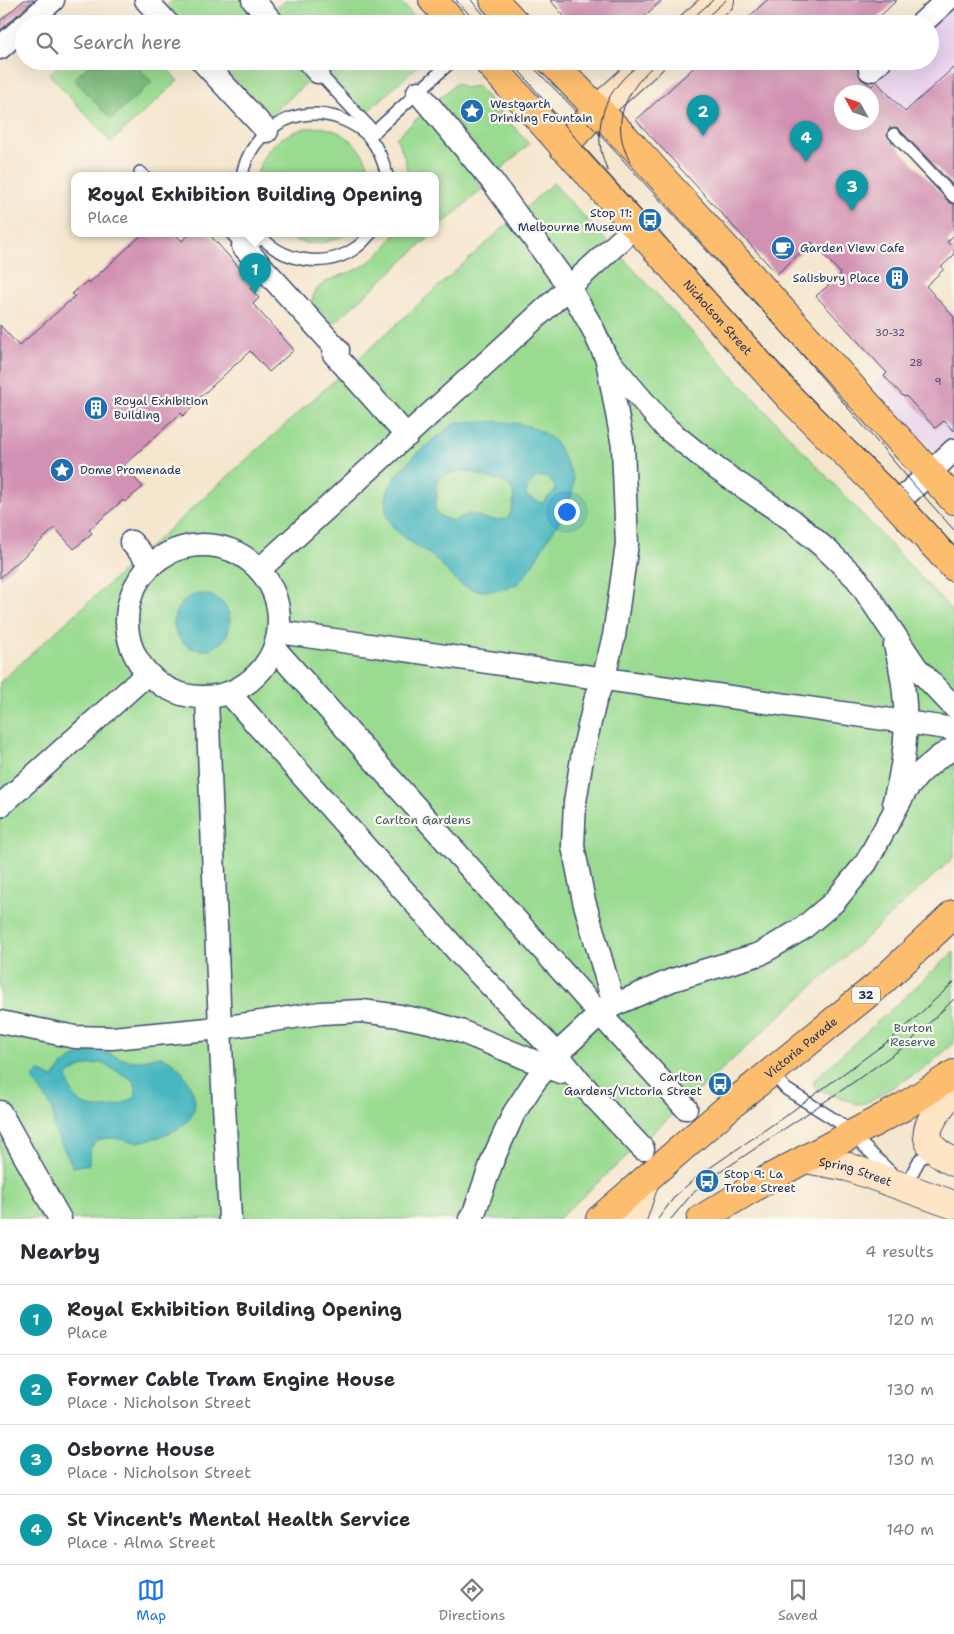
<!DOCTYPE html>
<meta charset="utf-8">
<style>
:root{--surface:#fff;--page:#f7f7f7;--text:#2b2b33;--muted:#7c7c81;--line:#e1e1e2;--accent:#1a73e8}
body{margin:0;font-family:"Shantell Sans",sans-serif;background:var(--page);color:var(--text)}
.compass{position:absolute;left:834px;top:85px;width:45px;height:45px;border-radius:50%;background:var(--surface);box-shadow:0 5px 20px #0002;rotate:310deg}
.you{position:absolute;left:566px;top:511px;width:18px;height:18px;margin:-12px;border:4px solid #fff;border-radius:50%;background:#1a73e8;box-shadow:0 0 0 8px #1a73e833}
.badge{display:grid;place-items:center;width:32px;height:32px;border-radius:50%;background:var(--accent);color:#fff;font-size:16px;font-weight:700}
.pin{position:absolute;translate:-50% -41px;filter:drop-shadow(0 1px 2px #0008)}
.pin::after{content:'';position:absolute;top:26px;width:18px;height:15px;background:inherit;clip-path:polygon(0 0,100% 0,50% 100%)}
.popup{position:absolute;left:71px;top:172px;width:368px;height:65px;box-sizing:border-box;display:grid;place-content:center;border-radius:10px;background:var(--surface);filter:drop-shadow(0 1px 4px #0005);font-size:16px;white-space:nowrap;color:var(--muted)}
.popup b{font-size:19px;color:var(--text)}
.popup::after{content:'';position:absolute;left:50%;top:100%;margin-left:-10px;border:10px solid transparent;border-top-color:var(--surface)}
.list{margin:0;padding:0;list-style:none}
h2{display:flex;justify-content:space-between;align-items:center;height:65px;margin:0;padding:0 20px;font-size:21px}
h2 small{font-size:16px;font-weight:400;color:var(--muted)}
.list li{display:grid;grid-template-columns:32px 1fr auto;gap:15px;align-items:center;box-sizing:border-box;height:70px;padding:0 20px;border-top:1px solid var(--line)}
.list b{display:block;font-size:19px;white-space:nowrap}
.list p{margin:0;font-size:16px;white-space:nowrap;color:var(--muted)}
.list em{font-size:16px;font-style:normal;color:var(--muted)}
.icon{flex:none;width:28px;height:28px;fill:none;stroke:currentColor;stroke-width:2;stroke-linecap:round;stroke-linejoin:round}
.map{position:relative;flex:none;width:954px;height:1219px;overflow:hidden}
.search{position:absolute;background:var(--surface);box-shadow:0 5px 20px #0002;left:15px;right:15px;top:15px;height:55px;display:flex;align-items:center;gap:12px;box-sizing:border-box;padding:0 18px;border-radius:28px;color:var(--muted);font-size:19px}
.sheet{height:345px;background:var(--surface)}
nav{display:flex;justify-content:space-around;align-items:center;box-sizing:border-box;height:70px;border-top:1px solid var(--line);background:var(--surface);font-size:14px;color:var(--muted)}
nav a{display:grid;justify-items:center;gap:2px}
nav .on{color:var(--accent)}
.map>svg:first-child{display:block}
.built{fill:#e8d2ee;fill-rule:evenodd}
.green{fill:#9adb91;stroke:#5a8578}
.forest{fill:#7bbb7b;stroke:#4b756c}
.water{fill:#48b7c0;stroke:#32738f;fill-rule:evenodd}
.building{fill:#d291b2;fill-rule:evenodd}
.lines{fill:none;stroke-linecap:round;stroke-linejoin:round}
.lane-casing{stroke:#3c4a6f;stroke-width:14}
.street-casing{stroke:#3c4a6f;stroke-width:25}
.secondary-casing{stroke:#3c4a6f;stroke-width:30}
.primary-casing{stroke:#3c4a6f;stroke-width:30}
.lane{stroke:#fff;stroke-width:11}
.street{stroke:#fff;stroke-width:22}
.secondary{stroke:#fee5c5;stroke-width:28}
.primary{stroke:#fcbd6e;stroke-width:28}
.tram{stroke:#1b2f5e;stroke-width:1}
.labels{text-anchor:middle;stroke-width:4.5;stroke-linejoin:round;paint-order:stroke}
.number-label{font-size:10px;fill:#494873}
.shield{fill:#fbf7ec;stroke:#5e6b89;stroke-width:1}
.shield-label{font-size:11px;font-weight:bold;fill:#1b2f5e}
.poi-label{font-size:12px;fill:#1b2f5e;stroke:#fbf7ec;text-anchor:start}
.street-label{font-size:12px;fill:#1b2f5e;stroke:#fbf7ec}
.park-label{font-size:12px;fill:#3b5a6b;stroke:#fbf7ec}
</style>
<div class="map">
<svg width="954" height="1219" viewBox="0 0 954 1219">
<rect width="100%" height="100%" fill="#fbf7ec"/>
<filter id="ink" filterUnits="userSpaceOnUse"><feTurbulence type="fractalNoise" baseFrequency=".02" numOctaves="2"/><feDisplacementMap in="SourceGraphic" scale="10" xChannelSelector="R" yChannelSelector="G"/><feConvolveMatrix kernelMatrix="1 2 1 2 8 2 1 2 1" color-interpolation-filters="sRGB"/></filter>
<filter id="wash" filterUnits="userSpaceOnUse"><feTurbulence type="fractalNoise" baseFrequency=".0096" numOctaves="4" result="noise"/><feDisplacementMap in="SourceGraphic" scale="20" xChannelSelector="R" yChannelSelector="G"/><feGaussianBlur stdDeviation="1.12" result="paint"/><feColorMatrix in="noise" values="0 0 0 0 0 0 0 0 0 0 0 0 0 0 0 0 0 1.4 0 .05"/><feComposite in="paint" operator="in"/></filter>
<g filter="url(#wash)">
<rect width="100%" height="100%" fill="#f5e6ce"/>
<g class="built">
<path d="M954 0V71L756 253 704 192 845 61H855L866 74 880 61H930V24ZM842 92H872V122H842Z"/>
<path d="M954 308V471L872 385Z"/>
</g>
<g class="green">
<path d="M173 0H246L268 24H183L167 6Z"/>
<path d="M286 0H399L421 24H283L273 12Z"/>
<path d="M63 61H160L178 81 111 142 49 74Z"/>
<path d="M217 61H302L315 75 269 117Z"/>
<path d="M317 61H423L365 114Z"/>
<path d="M457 83 464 88 477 86 529 144 497 173 437 100Z"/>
<path d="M424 112 463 159 482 189 435 231V175H407C407 162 402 149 396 138Z"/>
<path d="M305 128C311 128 318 127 325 128 349 133 366 152 371 175H257C264 147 279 137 305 128Z"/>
<path d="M553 183 954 613V857L558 1219H0V682Z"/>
<path d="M280 233H348C322 247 306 247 280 233Z"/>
<path d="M396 233H434L333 324 312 302C314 278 346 277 363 266 377 257 387 246 396 233Z"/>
<path d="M954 952V1043L925 1068 866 1103 858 1104 817 1089 813 1085 815 1079Z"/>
</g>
<path class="forest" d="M94 61H133L152 82 111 119 74 79Z"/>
<g class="water">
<path d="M457 422C488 422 527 417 552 439 559 445 562 454 566 462 568 467 573 473 573 479 575 497 563 516 553 531 545 542 527 578 517 584 501 592 479 594 462 585 452 579 446 569 438 561 418 543 379 532 386 498 393 467 433 440 457 422ZM460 470C471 471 476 474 486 477 491 479 497 479 502 481 518 489 515 505 508 518 504 519 499 520 495 520 478 520 473 507 455 521 446 520 435 516 435 506 435 503 437 501 437 498 437 491 433 486 438 479 444 473 452 474 460 470ZM537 477H545L555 486 554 492 542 503 527 497C525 487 530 483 537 477Z"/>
<circle cx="202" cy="622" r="28"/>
<path d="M99 1050C111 1054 124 1061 136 1061 147 1062 154 1053 165 1058 179 1064 188 1079 193 1093 203 1121 172 1134 151 1139 146 1140 140 1142 136 1142 124 1141 114 1136 102 1139 89 1143 89 1153 89 1164L73 1167 54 1129 53 1112 48 1101 32 1079 39 1071 53 1078 63 1065 75 1057ZM101 1063C109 1067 116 1071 124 1075 135 1080 138 1085 135 1097 107 1114 74 1115 67 1077 77 1066 87 1065 101 1063Z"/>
</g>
<g id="blocks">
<g class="building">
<path d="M24 0H34L0 30V21Z"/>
<path d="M550 0H662L636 24H571Z"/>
<path d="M767 0H897L872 24H741Z"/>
<path d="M701 61H850L857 69 861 79 872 86 876 81 905 112 954 67V186L899 129 896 127 889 128 887 135 949 202 954 204V235L947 242 954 249V255L941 267 944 269 926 286 954 317V431L944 421 935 428 906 396 904 397 884 376 887 373 816 296 841 274 812 242 777 274 636 120ZM842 92H872V122H842Z"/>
<path d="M144 233H174L182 241 191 233H208L255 285 250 289 259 298 253 304 294 350 269 372 250 351 196 401 197 403 183 416 181 413 123 466 143 487 125 502 123 500 89 530 92 533 74 549 55 528 0 578V325L19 346 75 296 72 294 87 281 89 283Z"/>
</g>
</g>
</g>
<g filter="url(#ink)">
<use href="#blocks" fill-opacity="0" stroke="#3c4a6f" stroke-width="1"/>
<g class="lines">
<g class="lane-casing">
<g id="lane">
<path d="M318 72 374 132"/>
<path d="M894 134 954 197"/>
<path d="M369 137 452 61"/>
<path d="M140 172 143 175"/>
<path d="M242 175C251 130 297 102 341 119 351 123 362 129 369 137 379 149 383 161 387 175"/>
<path d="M231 233 243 246"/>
<path d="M258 233C281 262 326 270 357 247 363 243 367 237 371 233"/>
<path d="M773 1070 779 1081 786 1089 840 1123 905 1186 920 1159 935 1151"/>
</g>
</g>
<g class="street-casing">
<g id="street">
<path d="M146 0 168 24"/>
<path d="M253 0 274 24"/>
<path d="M27 24 53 0"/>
<path d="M921 24 947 0"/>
<path d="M0 48 24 26"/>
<path d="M202 61 267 131"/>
<path d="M308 61 318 72"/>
<path d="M870 70 880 61"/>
<path d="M418 92 492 181 569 287 593 329 607 360 623 446 627 544 614 636 603 680 595 701 583 752 575 802 573 846 584 901 614 1005"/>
<path d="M258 233 243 246 338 350"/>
<path d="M334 354 407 436"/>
<path d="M608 360 666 428 717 469 792 520 828 551 857 579 916 667 954 707"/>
<path d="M896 504 954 450"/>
<path d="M131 542 151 564"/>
<circle cx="203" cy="621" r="76"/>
<path d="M260 569 622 239"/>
<path d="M279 632 954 729"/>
<path d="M275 649 600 1014 686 1108"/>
<path d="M229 693 460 954 557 1054 579 1081 643 1149"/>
<path d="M207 698 220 1028 230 1219"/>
<path d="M894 801C909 750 909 696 895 645"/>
<path d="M0 806 147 674"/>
<path d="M0 1022 75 1037 112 1038 220 1028 321 1013 362 1011 400 1016 430 1022 460 1031 560 1072"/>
<path d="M0 1112 60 1219"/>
<path d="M470 1219 474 1213 493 1159 514 1113 535 1081 557 1054 600 1014 614 1005 672 980 760 954 802 929 834 902 866 863 906 790 920 773 939 757 954 748"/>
</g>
</g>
<g class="secondary-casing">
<g id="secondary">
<path d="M693 24 720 0"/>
<path d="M597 110 651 61"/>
<path d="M954 1088C933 1118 907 1140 954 1162"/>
<path id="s1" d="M806 1159 848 1167 954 1205"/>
<path d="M632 1219 645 1180"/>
</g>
</g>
<g class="primary-casing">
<g id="primary">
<path d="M433 0 454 24"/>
<path d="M494 0 516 24"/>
<path id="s2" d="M487 61 789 397 896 504 954 567"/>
<path d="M551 61 634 147 954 500"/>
<path d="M563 147 597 110"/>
<path id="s3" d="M600 1219 737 1100 877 986 954 914"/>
<path d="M701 1219 766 1180 903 1107 954 1074"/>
</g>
</g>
<use href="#lane" class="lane"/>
<use href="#street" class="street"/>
<use href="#secondary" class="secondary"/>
<use href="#primary" class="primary"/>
<g class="tram">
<path d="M456 0 478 24"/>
<path d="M471 0 492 24"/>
<path d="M686 24 713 0"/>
<path d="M699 24 726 0"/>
<path d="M511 61 589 154 803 390 907 494 954 546"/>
<path d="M527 61 599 134 793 344 915 486 954 530"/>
<path d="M630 162C608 120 627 90 658 61"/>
<path d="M608 171C594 143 598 110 617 86 624 76 634 69 643 61"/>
<path d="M658 1219 675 1196 698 1176 788 1114 898 1034 954 982"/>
<path d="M671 1219 692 1194 707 1181 848 1086 908 1044 954 999"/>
</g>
</g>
</g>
<defs>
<g id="sight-disc" transform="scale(1.25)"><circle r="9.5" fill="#1f6fb2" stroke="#fbf7ec"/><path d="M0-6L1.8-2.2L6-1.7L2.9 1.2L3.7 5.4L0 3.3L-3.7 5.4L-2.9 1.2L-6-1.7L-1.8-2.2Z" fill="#fff"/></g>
<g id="bus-disc" transform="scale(1.25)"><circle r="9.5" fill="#1f6fb2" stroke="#fbf7ec"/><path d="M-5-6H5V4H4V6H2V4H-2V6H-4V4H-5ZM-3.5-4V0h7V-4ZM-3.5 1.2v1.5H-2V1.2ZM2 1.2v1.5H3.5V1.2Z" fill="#fff"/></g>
<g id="cafe-disc" transform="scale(1.25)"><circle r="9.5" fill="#1f6fb2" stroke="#fbf7ec"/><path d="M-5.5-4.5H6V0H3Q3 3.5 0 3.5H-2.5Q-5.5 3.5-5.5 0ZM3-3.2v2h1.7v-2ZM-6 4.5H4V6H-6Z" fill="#fff"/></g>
<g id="building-disc" transform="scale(1.25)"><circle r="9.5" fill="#1f6fb2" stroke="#fbf7ec"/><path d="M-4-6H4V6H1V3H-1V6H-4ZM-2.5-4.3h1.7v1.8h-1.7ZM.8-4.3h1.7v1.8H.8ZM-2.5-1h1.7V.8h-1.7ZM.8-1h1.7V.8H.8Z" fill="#fff"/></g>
</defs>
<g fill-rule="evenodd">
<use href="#sight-disc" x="472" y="111"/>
<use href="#bus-disc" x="650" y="220"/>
<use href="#cafe-disc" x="783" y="248"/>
<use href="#building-disc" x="897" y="278"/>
<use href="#building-disc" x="96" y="408"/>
<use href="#sight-disc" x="62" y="470"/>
<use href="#bus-disc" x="720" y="1084"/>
<use href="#bus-disc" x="707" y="1181"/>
</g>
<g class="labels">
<g class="number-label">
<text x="890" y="336">30-32</text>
<text x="916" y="366">28</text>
<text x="938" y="385">9</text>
</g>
<rect class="shield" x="852" y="986.5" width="28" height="17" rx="4"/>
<g class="shield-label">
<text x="866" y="999">32</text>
</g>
<g class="poi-label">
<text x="490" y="108">Westgarth<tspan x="490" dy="14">Drinking Fountain</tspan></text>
<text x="632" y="217" text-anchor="end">Stop 11:<tspan x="632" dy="14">Melbourne Museum</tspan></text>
<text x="800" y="252">Garden View Cafe</text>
<text x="880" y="282" text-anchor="end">Salisbury Place</text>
<text x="114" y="405">Royal Exhibition<tspan x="114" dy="14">Building</tspan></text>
<text x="80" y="474">Dome Promenade</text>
<text x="702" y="1081" text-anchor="end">Carlton<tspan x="702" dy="14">Gardens/Victoria Street</tspan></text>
<text x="724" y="1178">Stop 9: La<tspan x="724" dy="14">Trobe Street</tspan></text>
</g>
<g class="street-label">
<text dy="4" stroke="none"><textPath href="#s2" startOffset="345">Nicholson Street</textPath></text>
<text dy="4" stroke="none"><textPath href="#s3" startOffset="264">Victoria Parade</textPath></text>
<text dy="4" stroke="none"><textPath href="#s1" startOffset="51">Spring Street</textPath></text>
</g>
<g class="park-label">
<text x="423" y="824">Carlton Gardens</text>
<text x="913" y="1032">Burton<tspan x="913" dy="14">Reserve</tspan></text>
</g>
</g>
</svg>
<svg class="compass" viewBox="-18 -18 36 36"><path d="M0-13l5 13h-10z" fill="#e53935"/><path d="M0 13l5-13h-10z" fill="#7c7c81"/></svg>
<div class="you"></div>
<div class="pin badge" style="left:255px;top:294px;background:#0f9aa8">1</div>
<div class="popup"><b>Royal Exhibition Building Opening</b>Place</div>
<div class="pin badge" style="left:703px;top:136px;background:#0f9aa8">2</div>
<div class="pin badge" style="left:852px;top:211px;background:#0f9aa8">3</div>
<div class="pin badge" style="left:806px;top:162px;background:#0f9aa8">4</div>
<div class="search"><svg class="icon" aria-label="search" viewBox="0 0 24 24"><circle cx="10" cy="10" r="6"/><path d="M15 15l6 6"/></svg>Search here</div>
</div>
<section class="sheet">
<h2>Nearby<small>4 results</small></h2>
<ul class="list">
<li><span class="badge" style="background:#0f9aa8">1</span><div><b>Royal Exhibition Building Opening</b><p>Place</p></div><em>120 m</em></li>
<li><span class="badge" style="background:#0f9aa8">2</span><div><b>Former Cable Tram Engine House</b><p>Place · Nicholson Street</p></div><em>130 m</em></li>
<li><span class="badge" style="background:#0f9aa8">3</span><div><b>Osborne House</b><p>Place · Nicholson Street</p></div><em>130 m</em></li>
<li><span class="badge" style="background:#0f9aa8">4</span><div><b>St Vincent's Mental Health Service</b><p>Place · Alma Street</p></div><em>140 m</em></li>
</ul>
</section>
<nav>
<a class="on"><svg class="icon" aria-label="map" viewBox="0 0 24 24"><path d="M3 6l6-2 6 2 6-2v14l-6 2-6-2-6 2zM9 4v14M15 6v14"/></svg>Map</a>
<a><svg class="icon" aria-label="directions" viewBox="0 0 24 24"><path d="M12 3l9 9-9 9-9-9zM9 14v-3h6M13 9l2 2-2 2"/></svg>Directions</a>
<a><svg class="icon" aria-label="saved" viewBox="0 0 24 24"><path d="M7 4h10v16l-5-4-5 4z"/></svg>Saved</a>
</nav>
